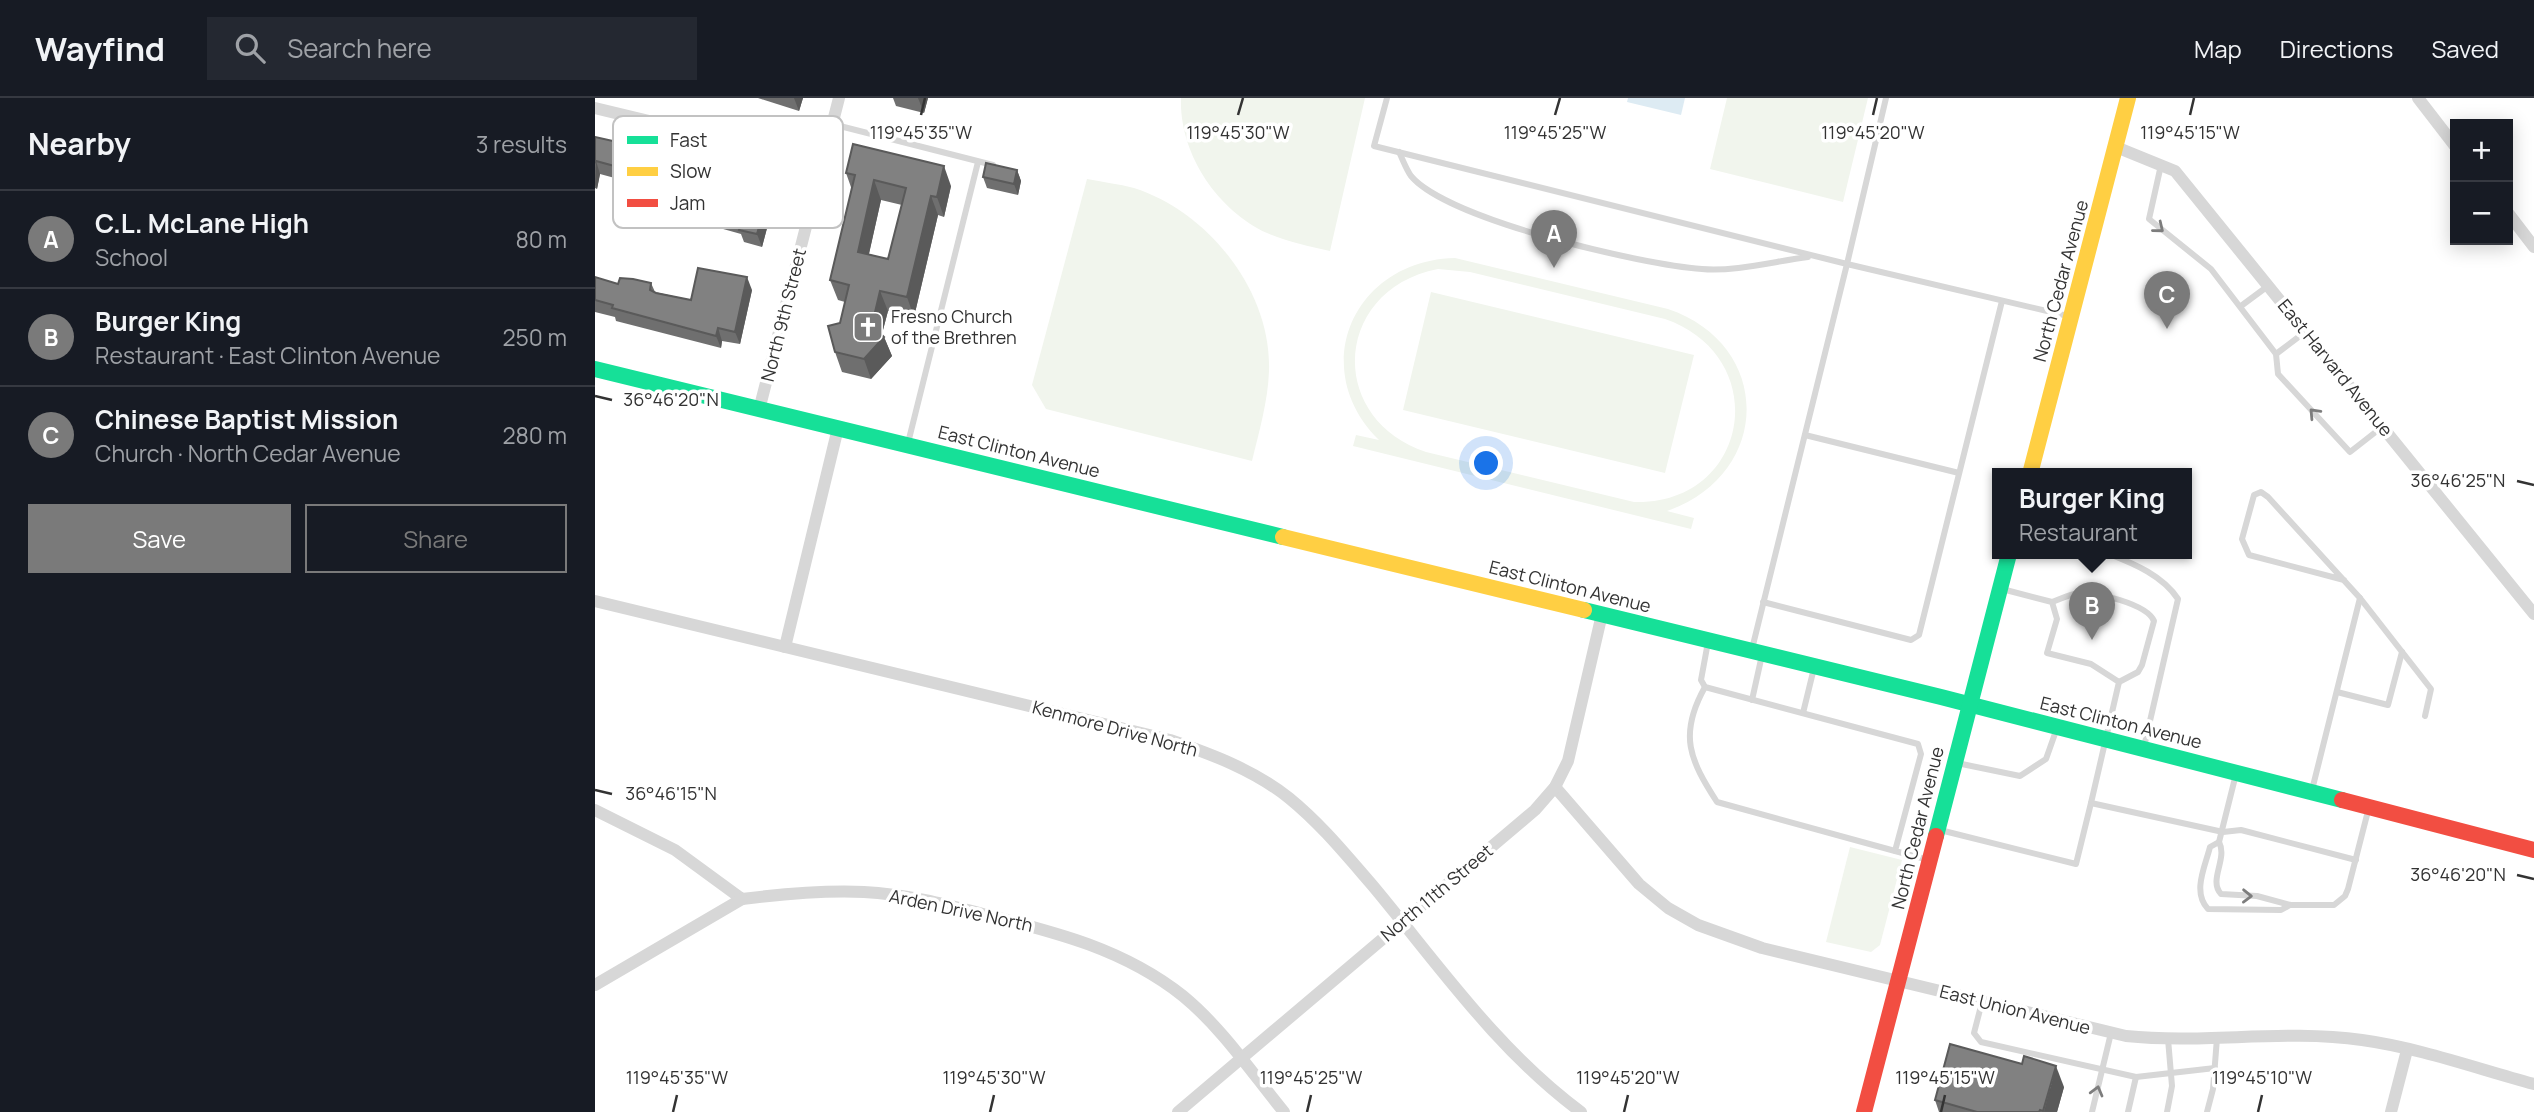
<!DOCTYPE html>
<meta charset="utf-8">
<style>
:root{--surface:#171b24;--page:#242831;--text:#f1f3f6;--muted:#9ea1a6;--line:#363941;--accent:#7a7a7a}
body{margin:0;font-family:Manrope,sans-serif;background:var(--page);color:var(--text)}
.controls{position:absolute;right:21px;top:21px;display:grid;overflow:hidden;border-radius:0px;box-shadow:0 4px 18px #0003}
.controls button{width:63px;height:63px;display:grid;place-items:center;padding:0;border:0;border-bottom:2px solid var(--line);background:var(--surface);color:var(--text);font:35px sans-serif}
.you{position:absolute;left:892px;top:366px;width:24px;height:24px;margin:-18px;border:5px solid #fff;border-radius:50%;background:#1a73e8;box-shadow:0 0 0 10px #1a73e833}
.badge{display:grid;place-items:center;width:46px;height:46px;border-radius:50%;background:var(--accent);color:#fff;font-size:23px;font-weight:700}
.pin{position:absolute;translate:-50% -58px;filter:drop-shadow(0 2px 4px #0008)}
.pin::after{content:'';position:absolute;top:37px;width:24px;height:21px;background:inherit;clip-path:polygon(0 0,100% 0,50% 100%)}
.popup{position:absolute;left:1397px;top:370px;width:200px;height:91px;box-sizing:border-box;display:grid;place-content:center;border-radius:0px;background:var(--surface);filter:drop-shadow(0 2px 5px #0005);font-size:23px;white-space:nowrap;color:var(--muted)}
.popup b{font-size:26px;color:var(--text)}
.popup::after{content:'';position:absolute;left:50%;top:100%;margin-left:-14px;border:14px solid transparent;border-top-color:var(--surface)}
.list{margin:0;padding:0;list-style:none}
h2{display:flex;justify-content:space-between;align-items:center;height:91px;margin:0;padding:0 28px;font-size:30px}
h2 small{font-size:23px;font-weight:400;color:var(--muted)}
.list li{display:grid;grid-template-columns:46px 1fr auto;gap:21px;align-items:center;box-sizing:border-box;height:98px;padding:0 28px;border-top:2px solid var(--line)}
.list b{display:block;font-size:26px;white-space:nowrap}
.list p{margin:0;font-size:23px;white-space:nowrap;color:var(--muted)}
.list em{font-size:23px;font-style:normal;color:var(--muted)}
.actions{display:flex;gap:14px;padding:21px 28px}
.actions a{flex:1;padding:16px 0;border:2px solid var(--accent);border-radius:0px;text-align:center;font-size:24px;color:var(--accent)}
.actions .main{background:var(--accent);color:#fff}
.icon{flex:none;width:38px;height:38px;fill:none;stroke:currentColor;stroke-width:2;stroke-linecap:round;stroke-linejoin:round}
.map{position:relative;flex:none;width:1939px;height:1014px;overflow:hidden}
header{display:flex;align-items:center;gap:42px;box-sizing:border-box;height:98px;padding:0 35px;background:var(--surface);border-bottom:2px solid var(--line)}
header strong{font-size:33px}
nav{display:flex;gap:38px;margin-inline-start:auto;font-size:24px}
.search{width:490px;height:63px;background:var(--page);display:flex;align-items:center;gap:18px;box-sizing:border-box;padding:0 24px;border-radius:0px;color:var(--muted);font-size:26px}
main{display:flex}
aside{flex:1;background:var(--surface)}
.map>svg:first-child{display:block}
.green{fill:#f1f5ed;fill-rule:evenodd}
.water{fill:#ddebf3}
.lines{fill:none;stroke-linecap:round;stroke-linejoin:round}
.lane{stroke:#d7d7d7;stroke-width:6}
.street{stroke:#d7d7d7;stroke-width:12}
.fast{stroke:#16e098;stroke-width:16}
.slow{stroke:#ffcf43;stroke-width:16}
.jam{stroke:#f24e42;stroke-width:16}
.wall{fill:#6f6f6f;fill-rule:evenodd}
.shaded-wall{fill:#5a5a5a}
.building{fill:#818181;stroke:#5a5a5a;stroke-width:2;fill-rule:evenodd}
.oneway{stroke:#7d7d7d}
.ticks{fill:none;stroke:#333;stroke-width:2.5}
.labels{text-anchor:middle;stroke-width:7;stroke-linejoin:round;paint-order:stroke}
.street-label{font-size:18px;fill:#333;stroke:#fff}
.poi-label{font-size:18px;fill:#333;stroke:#fff;text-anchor:start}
.key{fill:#fff;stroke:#c2c2c2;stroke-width:2}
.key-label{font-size:19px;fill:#333}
.ticks-label{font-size:18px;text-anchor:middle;fill:#333;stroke:#fff;stroke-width:7;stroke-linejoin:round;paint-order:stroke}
</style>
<header>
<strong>Wayfind</strong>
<div class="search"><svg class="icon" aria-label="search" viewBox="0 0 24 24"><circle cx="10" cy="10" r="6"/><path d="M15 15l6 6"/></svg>Search here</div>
<nav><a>Map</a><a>Directions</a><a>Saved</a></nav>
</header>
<main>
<aside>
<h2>Nearby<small>3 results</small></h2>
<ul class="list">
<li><span class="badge">A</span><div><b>C.L. McLane High</b><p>School</p></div><em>80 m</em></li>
<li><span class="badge">B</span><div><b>Burger King</b><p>Restaurant · East Clinton Avenue</p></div><em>250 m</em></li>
<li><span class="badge">C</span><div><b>Chinese Baptist Mission</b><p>Church · North Cedar Avenue</p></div><em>280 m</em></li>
</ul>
<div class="actions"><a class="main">Save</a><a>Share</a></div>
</aside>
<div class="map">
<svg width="1939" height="1014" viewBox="0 0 1939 1014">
<rect width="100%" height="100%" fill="#fff"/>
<g class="green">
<path d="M586 0H770L735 153C713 148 692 144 672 135 622 112 584 55 586 0Z"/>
<path d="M1132 0H1273L1248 104 1115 71Z"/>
<path d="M492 81C507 84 524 86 539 90 614 114 677 194 674 273 673 303 664 334 657 363L451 311 437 287Z"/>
<path d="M860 160 1073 211C1179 247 1177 377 1072 413L1099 420 1096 431 758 348 761 337 784 342C711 270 759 162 860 160ZM843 171 875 174 1070 221C1179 259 1155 407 1039 404L831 354C730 320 739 191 843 171Z"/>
<path d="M836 194 1099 257 1070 375 808 312Z"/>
<path d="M1255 749 1307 762 1285 847 1276 854 1231 844Z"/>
</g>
<path class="water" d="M1033 0H1090L1086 17 1032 4Z"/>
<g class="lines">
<g class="lane">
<path d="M792 0 779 48 1252 166 1291 0"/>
<path d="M237 26 398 67"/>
<path d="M804 54C808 62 811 71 816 78 853 122 1048 167 1107 171 1139 174 1181 163 1213 159"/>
<path d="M1566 67 1554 121 1616 171 1681 256 1683 276 1755 354 1787 329"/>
<path d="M1646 208 1673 188"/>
<path d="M1681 256 1710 234"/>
<path d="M1210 337 1364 375"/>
<path d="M313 345 383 64"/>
<path d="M1514 456C1540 466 1568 478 1583 501L1549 649"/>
<path d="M1407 491 1457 504 1462 521 1452 555 1496 566 1524 584 1496 705 1628 734 1646 732 1761 762"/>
<path d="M1765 500 1836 591 1830 618"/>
<path d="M1168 504 1316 542 1324 537 1407 203"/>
<path d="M1457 504C1466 501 1475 496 1484 495 1502 494 1552 506 1559 523L1547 567 1543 574 1524 584"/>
<path d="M1113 544 1106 582 1110 589 1323 646 1326 656 1300 753 1334 762"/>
<path d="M1157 551 1252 166 1473 218"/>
<path d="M1110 589C1083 637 1095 662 1122 704L1300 753"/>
<path d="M1742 594 1793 607 1807 554"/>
<path d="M1157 602 1167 557"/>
<path d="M1208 615 1219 570"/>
<path d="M1362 665 1425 678 1451 661 1462 630"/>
<path d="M1641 676 1624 744C1633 761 1613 782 1626 796L1662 798 1695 807H1739L1750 798 1753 791 1773 713"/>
<path d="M1717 692 1765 500 1673 399 1666 394 1659 397 1647 441 1654 457 1749 482"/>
<path d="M1345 732 1481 766 1496 705"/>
<path d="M1624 744 1615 749C1610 769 1597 794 1613 811L1686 812 1695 807"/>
<path d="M1387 904 1379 935 1386 944 1541 979 1620 970"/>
<path d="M1497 1014 1516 935"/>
<path d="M1533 1014 1541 979"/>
<path d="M1572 1014 1577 988 1573 941"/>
<path d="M1612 1014 1618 991 1622 940"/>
</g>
<g class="street">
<path d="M1823 0 1860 48"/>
<path d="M0 10 228 65"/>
<path d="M1521 49 1580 73 1939 516"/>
<path d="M1913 115 1939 149"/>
<path d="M164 312 244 0"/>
<path d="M0 503 575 642C616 656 659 672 694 700 726 726 751 757 778 788 843 866 903 953 986 1014"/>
<path d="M190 549 243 330"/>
<path d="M960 689 1044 786 1073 810 1103 827 1167 850 1531 938C1609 946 1689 931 1767 942 1825 950 1883 971 1939 986"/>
<path d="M0 712 80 752 147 801C187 796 227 792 269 794 310 796 349 806 388 816 460 834 529 851 588 898 627 930 657 975 689 1014"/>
<path d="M0 887 147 801"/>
<path d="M583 1014 940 712 960 689 973 663 1007 516"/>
<path d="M1796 1014 1812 952"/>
</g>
<g class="fast">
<path d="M0 271 688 439"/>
<path d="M989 512 1346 599 1747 702"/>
<path d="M1341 738 1414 456"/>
</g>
<g class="slow">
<path d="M1435 376 1533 0"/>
<path d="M688 439 989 512"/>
</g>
<g class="jam">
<path d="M1747 702 1939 752"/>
<path d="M1269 1014 1341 738"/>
</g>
</g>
<g class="wall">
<path d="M163 0H208L204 13Z"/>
<path d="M298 0H333L329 15 301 8Z"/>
<path d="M0 39 144 77H161L163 84 180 100 167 149 149 144 146 136 121 129 116 116 119 107 5 76 2 91 0 90Z"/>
<path d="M422 72 426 83 423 97 392 90 388 79Z"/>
<path d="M251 75 356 88 349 119 343 117 319 219 293 213 287 236 289 239 297 258 276 281 247 274 240 254 250 204 243 202 235 182 257 92ZM286 102 307 107 293 161 274 156Z"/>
<path d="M0 179 23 186 56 185 60 194 96 202 157 192 145 246 127 243 126 250 21 223 20 219 0 214Z"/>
<path d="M1469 989 1462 1014H1344L1340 1002Z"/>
</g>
<g class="shaded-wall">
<path d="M199 0H208L204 13Z"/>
<path d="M323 0H333L329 15Z"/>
<path d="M1 63 5 76 2 91 0 86Z"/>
<path d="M349 68 356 88 349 119 342 99Z"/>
<path d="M422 72 426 83 423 97 419 86Z"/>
<path d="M279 82 286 102 270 173 263 154Z"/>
<path d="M176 88 180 100 167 149 162 136Z"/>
<path d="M336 98 343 117 319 219 312 199Z"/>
<path d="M152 179 157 192 145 246 140 234Z"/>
<path d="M285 193 293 213 285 243 289 239 297 258 276 281 269 261Z"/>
<path d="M123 230 127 243 126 250 121 238Z"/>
<path d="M1461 968 1469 989 1462 1014H1449Z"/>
</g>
<g class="building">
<path d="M0 39 102 62 144 77 145 73 161 77 159 83 176 88 162 136 144 132 146 125 116 116 122 96 1 63 0 65Z"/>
<path d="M258 46 349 68 342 99 336 98 312 199 285 193 277 227 289 239 269 261 240 254 233 228 245 225 254 187 235 182 260 77 251 75ZM279 82 311 90 293 161 263 154Z"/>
<path d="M391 65 422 72 419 86 388 79Z"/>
<path d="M103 170 152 179 140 234 123 230 121 238 17 210 18 207 0 202V179L23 186 25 180 38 181 56 185 55 192 61 195 96 202Z"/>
<path d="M1355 946 1427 966 1429 958 1461 968 1448 1013 1445 1012 1444 1014H1382L1340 1002Z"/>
</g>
<defs><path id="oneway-chevron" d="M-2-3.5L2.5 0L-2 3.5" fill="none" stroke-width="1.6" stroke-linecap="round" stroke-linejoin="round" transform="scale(1.75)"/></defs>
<g class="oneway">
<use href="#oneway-chevron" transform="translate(1564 130) rotate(39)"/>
<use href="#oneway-chevron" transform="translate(1719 315) rotate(-133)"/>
<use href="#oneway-chevron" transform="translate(1652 798) rotate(1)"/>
<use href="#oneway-chevron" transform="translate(1502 993) rotate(-75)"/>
</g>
<path class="ticks" d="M326 17 330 0M643 17 648 0M960 17 965 0M1278 17 1282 0M1595 17 1599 0M0 298 17 302M1922 383 1939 387M0 692 17 696M1922 777 1939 781M78 1014 82 997M395 1014 399 997M712 1014 716 997M1029 1014 1033 997M1346 1014 1350 997M1663 1014 1667 997"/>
<defs>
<g id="church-square" transform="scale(1.575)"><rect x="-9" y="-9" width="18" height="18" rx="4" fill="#7a7a7a" stroke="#fff"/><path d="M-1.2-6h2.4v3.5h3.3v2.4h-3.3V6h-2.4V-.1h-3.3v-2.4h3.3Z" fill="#fff"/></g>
</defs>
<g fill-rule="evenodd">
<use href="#church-square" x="273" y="229"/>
</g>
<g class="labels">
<g class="street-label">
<text transform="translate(1466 183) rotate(-75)" y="6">North Cedar Avenue</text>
<text transform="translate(189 217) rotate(-76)" y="6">North 9th Street</text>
<text transform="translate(1740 270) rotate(51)" y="6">East Harvard Avenue</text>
<text transform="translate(424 354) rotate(14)" y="6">East Clinton Avenue</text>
<text transform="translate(975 489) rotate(14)" y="6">East Clinton Avenue</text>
<text transform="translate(1526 625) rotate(14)" y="6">East Clinton Avenue</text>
<text transform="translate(520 631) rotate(15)" y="6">Kenmore Drive North</text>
<text transform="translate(1323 730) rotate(-76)" y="6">North Cedar Avenue</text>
<text transform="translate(842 795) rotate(-40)" y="6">North 11th Street</text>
<text transform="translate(366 813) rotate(12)" y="6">Arden Drive North</text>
<text transform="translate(1420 912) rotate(14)" y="6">East Union Avenue</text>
</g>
<g class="poi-label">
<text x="296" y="225">Fresno Church<tspan x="296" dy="21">of the Brethren</tspan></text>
</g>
</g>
<rect x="18" y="18" width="230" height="112" rx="10" class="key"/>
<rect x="32" y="38" width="31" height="8" fill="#16e098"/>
<rect x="32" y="69" width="31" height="9" fill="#ffcf43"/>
<rect x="32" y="101" width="31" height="8" fill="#f24e42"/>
<g class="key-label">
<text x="75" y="49">Fast</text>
<text x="75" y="80">Slow</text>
<text x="75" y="112">Jam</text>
</g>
<g class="ticks-label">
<text x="326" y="41">119°45'35"W</text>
<text x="643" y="41">119°45'30"W</text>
<text x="960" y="41">119°45'25"W</text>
<text x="1278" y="41">119°45'20"W</text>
<text x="1595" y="41">119°45'15"W</text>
<text x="76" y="308">36°46'20"N</text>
<text x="1863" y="389">36°46'25"N</text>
<text x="76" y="702">36°46'15"N</text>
<text x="1863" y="783">36°46'20"N</text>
<text x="82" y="986">119°45'35"W</text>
<text x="399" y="986">119°45'30"W</text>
<text x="716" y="986">119°45'25"W</text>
<text x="1033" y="986">119°45'20"W</text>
<text x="1350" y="986">119°45'15"W</text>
<text x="1667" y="986">119°45'10"W</text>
</g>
</svg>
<div class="controls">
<button>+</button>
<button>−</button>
</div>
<div class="you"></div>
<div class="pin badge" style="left:959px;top:170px">A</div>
<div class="pin badge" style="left:1497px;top:542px">B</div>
<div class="popup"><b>Burger King</b>Restaurant</div>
<div class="pin badge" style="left:1572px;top:231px">C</div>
</div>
</main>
